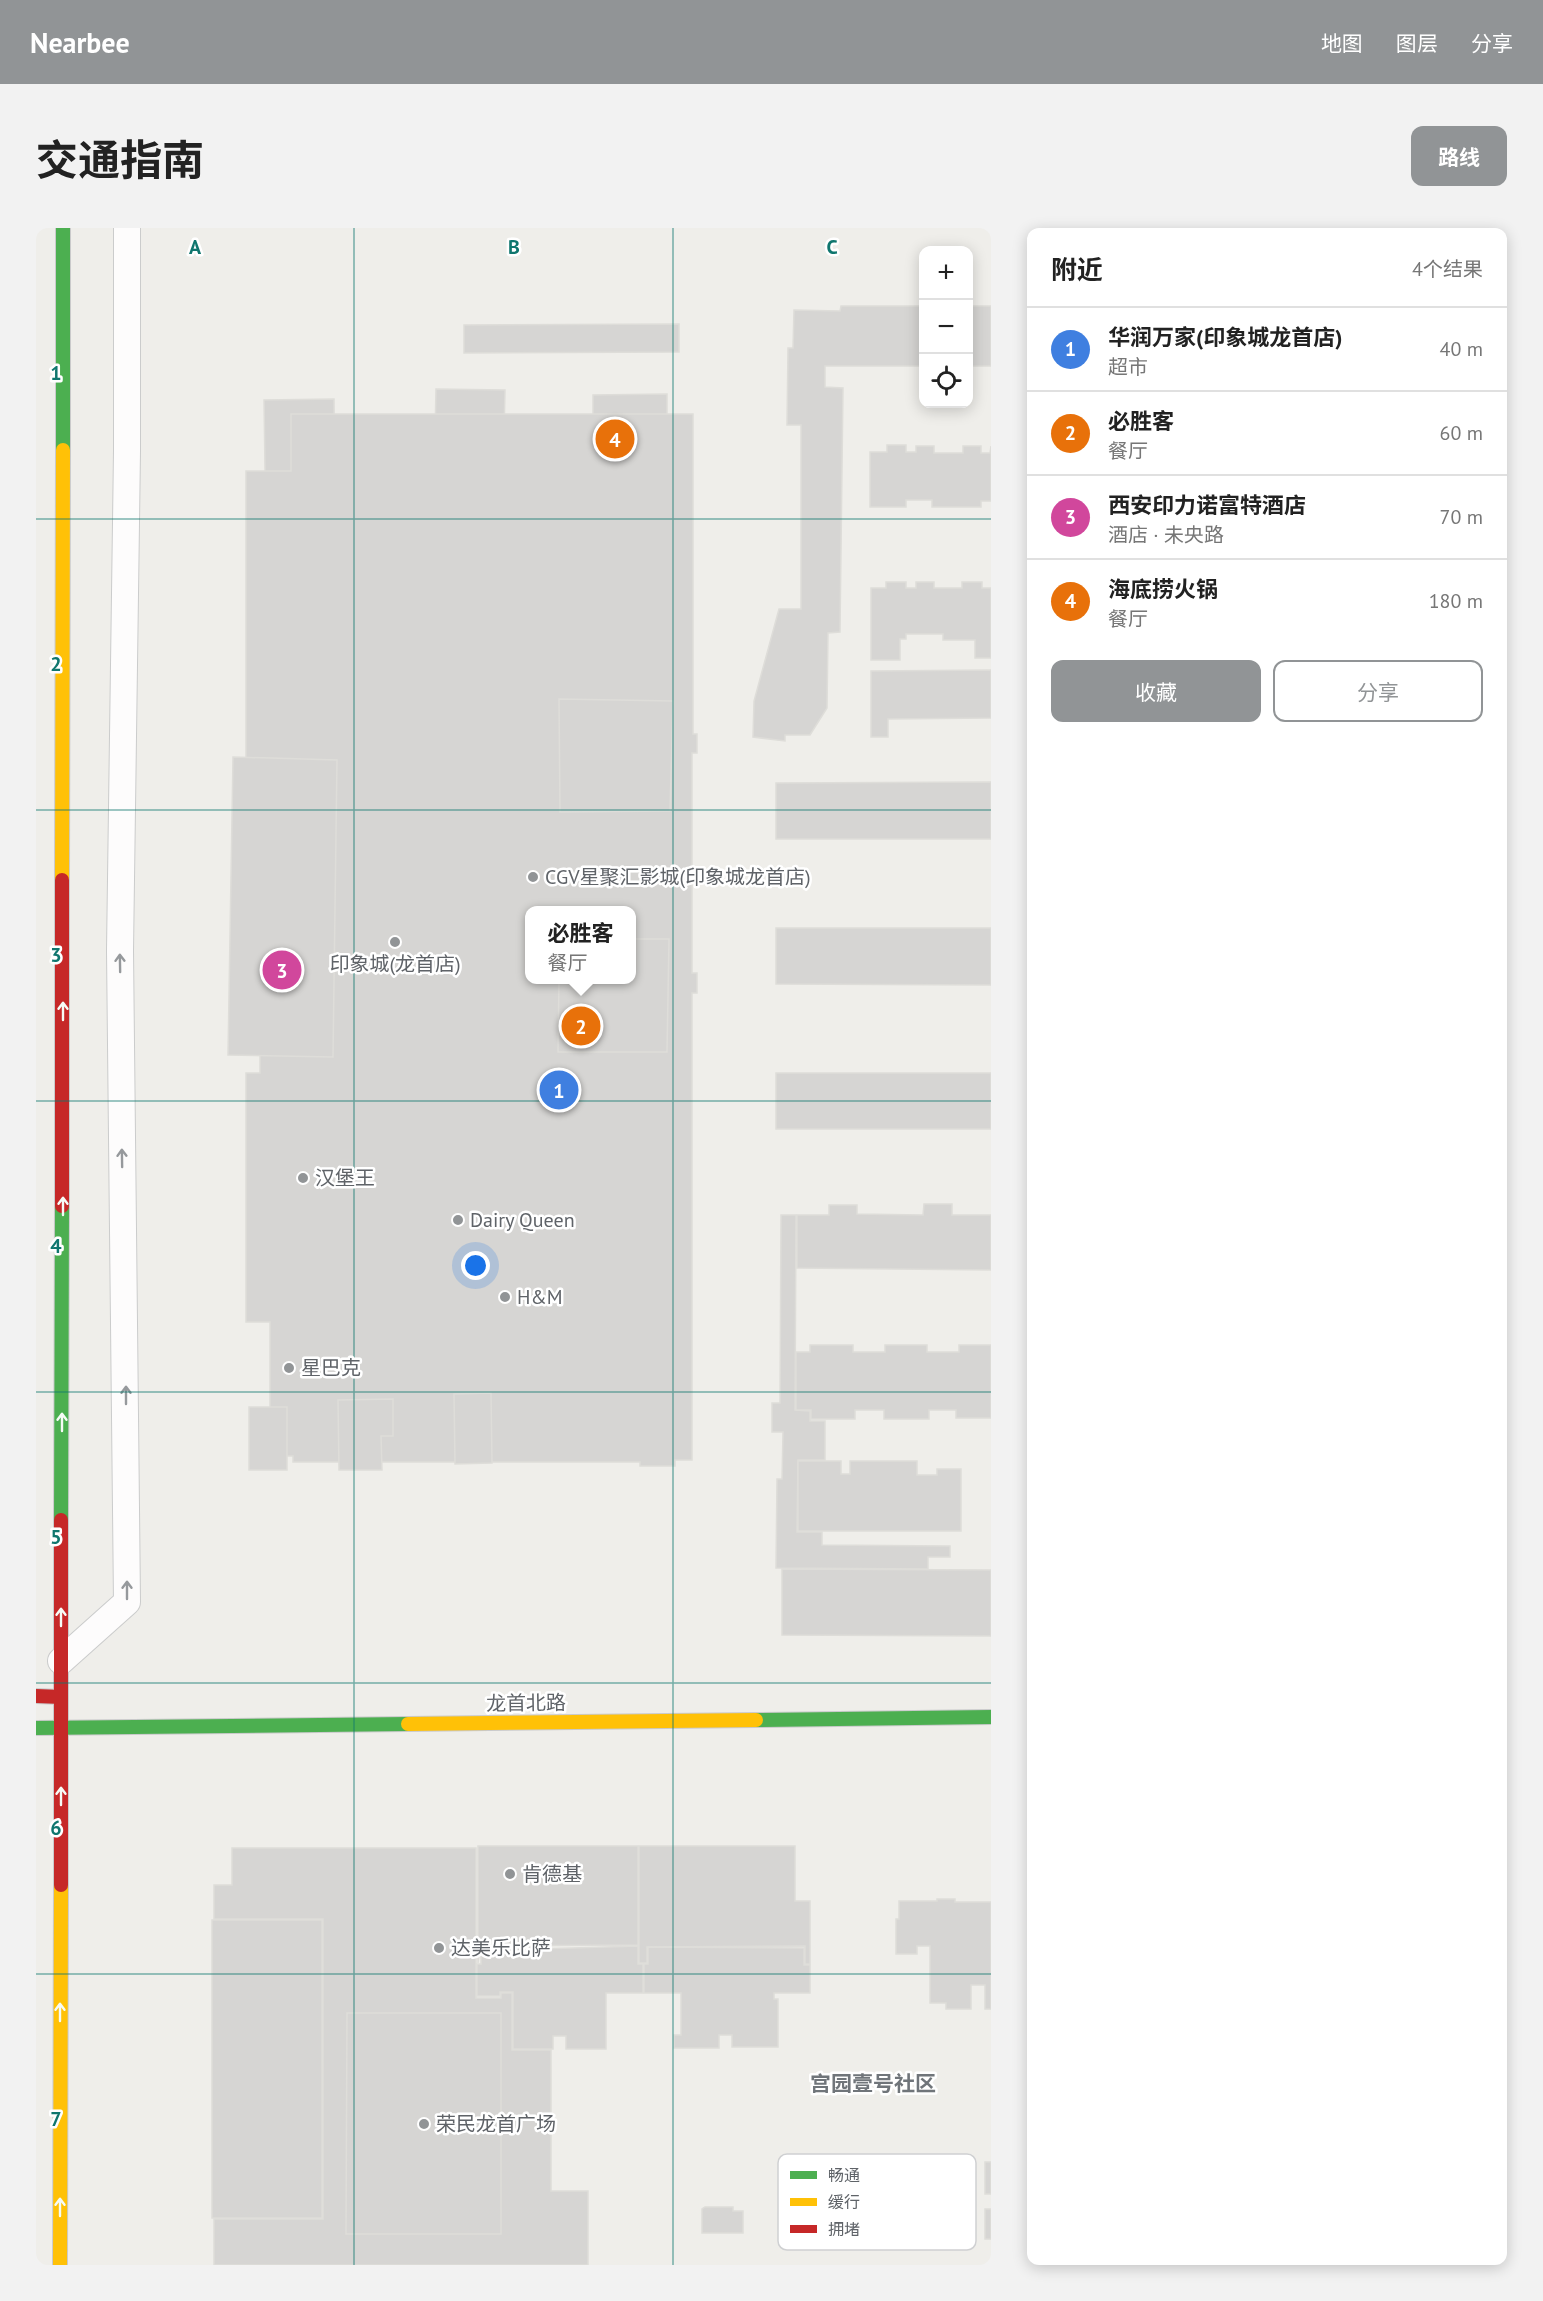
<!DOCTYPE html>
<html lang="zh">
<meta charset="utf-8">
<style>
:root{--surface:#fff;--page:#f2f2f2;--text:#222;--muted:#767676;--line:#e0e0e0;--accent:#919496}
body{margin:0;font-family:"PT Sans","Noto Sans SC",sans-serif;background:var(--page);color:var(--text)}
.controls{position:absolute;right:18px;top:18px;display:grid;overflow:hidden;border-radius:12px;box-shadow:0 3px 15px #0003}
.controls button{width:54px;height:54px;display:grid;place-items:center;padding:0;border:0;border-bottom:2px solid var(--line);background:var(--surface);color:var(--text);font:30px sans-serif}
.you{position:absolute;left:440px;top:1038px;width:21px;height:21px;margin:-15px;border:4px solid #fff;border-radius:50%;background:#1a73e8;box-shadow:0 0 0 9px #1a73e833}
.badge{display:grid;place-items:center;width:39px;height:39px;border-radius:50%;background:var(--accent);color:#fff;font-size:20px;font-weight:700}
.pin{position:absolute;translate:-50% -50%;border:3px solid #fff;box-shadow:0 2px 6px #0006}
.popup{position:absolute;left:489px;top:678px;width:111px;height:78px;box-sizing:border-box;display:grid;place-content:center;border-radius:12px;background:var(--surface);filter:drop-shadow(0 2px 4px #0005);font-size:20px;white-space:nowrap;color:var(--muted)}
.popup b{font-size:22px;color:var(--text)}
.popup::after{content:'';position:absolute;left:50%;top:100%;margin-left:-12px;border:12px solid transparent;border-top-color:var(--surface)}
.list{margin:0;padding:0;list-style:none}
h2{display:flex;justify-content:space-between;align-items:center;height:78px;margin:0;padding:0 24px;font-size:26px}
h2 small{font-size:20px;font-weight:400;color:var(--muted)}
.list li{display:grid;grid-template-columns:39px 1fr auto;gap:18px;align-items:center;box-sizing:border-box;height:84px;padding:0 24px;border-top:2px solid var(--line)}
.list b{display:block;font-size:22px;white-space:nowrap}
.list p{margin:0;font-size:20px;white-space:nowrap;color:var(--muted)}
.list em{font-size:20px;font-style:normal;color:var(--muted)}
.actions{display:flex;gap:12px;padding:18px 24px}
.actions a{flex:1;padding:14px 0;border:2px solid var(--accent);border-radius:12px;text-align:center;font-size:21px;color:var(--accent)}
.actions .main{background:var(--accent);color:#fff}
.icon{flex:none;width:33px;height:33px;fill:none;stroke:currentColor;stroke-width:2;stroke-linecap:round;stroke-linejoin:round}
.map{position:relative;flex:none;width:955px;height:2037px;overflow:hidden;border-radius:12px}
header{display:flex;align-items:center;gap:36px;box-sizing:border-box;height:84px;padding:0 30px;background:var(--accent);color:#fff}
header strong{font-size:28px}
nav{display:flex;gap:33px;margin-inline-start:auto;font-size:21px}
.intro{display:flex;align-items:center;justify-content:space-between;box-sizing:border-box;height:144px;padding:0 36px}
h1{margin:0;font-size:42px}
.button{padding:15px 27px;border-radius:12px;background:var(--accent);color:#fff;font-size:21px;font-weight:700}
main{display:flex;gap:36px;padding:0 36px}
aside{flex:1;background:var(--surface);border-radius:12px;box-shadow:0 3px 15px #0003}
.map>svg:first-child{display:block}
.building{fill:#d6d5d3;stroke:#deddd9;stroke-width:1.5;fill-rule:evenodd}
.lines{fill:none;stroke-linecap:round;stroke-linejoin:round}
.street-casing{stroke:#cbcccc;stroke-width:28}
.fast-casing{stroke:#cacacb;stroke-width:16}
.slow-casing{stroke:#cacacb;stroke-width:16}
.jam-casing{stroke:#cacacb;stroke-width:16}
.street{stroke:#fdfcfc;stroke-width:26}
.fast{stroke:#4caf50;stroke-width:14}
.slow{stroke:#ffc107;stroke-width:14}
.jam{stroke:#c62828;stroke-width:14}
.oneway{stroke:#96999c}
.oneway2{stroke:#f6fbf6}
.grid{fill:none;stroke:#0f766e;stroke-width:1.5;stroke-opacity:0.55}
.poi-dot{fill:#919496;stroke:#fff;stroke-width:2}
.labels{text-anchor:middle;stroke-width:5;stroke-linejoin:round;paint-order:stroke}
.poi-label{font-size:20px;fill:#5f6368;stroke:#fff;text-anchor:start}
.street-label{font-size:20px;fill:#5f6368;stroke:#fff}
.neighbourhood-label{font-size:21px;font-weight:bold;fill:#70757a;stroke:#fff}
.key{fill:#fff;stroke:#cfd0d2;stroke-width:1.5}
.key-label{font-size:16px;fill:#5f6368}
.grid-label{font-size:20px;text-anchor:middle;font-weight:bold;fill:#0f766e;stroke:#fff;stroke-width:5;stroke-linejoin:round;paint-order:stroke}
</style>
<header>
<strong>Nearbee</strong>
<nav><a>地图</a><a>图层</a><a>分享</a></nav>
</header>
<div class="intro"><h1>交通指南</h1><a class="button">路线</a></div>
<main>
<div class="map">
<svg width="955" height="2037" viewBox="0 0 955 2037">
<rect width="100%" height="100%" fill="#efeeea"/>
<g class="building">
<path d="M805 78H888V138H789V159L807 160 804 404 792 405 791 480 774 507H749V513L717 509 718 473 743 381H765V197H751L752 120H757L758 82 804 83Z"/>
<rect x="933" y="78" width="22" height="60"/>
<path d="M643 96V124L428 125V97Z"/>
<path d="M400 161 469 162 466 295 397 296Z"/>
<path d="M631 166V307L557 308V167Z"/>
<path d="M298 171 299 309H230L228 172Z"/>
<path d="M255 186H657V506H661V525H656V745H661V765H656V1232H639V1238H604V1234H257V1228H234V1094H210V845H224V559H210V243H255ZM494 682H596V752H494Z"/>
<path d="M851 217H870V224H880V218H898V225H927V218H945V225H954L955 218V273H945V279H896V272H870V279H834V224H851Z"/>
<path d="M850 354H870V360H880V354H898V360H926V354H946V360H955V430H939V412H907V406H870V411H864V432H835V360H850Z"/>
<path d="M955 442V490L852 491V509H835V443Z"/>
<path d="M523 471 637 473 634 583 524 584Z"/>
<path d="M197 529 301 532 297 829 192 827Z"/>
<path d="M955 554V611H740V555Z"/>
<path d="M740 700H955V757L740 756Z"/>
<path d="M596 711H633L631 824H522L523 752H596Z"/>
<rect x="740" y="845" width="215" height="56"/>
<path d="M888 976H916V987H955V1042L761 1040V987H793V977H821V986L887 987Z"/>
<path d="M745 987H760L759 1182 774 1183V1193H789V1232H762L761 1304H786V1317L914 1318V1329H892V1341L740 1340 741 1251H746L747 1204H736V1175H744Z"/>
<path d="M774 1117H817V1124H849V1117H891V1124H923V1117H955V1190H920V1182H893V1191H848V1182H819V1191H775V1182H760V1124H774Z"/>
<path d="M455 1165 456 1235 419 1236 418 1166Z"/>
<path d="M357 1171V1208H345L346 1242H303L302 1172Z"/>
<rect x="213" y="1179" width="38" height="63"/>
<path d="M762 1233H805V1246H814V1233H881V1247H901V1241H925V1303H762Z"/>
<path d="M746 1341 955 1342V1408L746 1407Z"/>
<path d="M442 1618H602V1717L444 1718 442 1735Z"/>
<path d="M603 1618H759V1673H774V1736H769V1718L611 1719V1735H603Z"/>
<path d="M196 1620H440V1770H465V1765H476V1822H515V1963H552V2037H178V1991H287V1691H178V1657H196Z"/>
<path d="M901 1671H919V1674H955V1781H949V1757H935V1781H910V1775H894V1718H881V1726H860V1691H863V1673H901Z"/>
<rect x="176" y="1692" width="110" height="298"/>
<path d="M503 1718V1721L602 1718V1736H607V1765H570V1821H530V1808H517V1821H477V1764H464V1768H441V1736H445V1719Z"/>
<path d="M612 1719 768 1720V1737H774V1765H738V1771H742V1819H696V1807H683V1820H638V1807H645V1765H608V1736H612Z"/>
<path d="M311 1785H465V2006H310Z"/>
<rect x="949" y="1934" width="6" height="32"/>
<path d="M669 1979H697V1983H707V2005H666V1981Z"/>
<rect x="949" y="1981" width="6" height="30"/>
</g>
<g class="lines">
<g class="street-casing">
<path id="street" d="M25 1433 91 1374 84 723 91 223V0"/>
</g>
<g class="fast-casing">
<g id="fast">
<path d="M27 222V0"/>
<path d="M25 1292 26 978"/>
<path d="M720 1492 955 1489"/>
<path d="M0 1500 372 1496"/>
</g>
</g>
<g class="slow-casing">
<g id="slow">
<path d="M26 652 27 222"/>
<path d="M372 1496 720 1492"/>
<path d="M24 2037 25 1657"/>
</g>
</g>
<g class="jam-casing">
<g id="jam">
<path d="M26 978V652"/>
<path d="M0 1468 25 1469"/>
<path d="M25 1657V1292"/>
</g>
</g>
<use href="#street" class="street"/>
<use href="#fast" class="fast"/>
<use href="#slow" class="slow"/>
<use href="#jam" class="jam"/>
</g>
<defs><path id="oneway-shaft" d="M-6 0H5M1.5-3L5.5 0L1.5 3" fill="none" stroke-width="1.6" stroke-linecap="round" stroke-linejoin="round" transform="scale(1.5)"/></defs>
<g class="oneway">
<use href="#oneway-shaft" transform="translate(84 735) rotate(-91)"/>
<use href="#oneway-shaft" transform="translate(86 930) rotate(-91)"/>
<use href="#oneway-shaft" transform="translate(90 1167) rotate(-90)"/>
<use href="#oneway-shaft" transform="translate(91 1362) rotate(-90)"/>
</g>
<g class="oneway2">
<use href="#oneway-shaft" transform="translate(27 783) rotate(-90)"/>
<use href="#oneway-shaft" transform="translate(27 978) rotate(-90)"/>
<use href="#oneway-shaft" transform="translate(26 1194) rotate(-90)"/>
<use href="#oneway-shaft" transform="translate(25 1389) rotate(-90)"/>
<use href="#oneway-shaft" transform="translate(25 1568) rotate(-90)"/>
<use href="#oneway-shaft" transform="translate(24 1784) rotate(-90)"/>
<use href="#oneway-shaft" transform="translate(24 1979) rotate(-90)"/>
</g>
<path class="grid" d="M318 0V2037M637 0V2037M0 291H955M0 582H955M0 873H955M0 1164H955M0 1455H955M0 1746H955"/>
<g class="poi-dot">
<circle cx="497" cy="649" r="6"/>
<circle cx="359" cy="714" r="6"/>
<circle cx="267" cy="950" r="6"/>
<circle cx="422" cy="992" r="6"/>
<circle cx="469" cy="1069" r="6"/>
<circle cx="253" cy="1140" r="6"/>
<circle cx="474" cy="1646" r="6"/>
<circle cx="403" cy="1720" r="6"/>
<circle cx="388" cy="1896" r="6"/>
</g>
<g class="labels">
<g class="poi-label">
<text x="509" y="656">CGV星聚汇影城(印象城龙首店)</text>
<text x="359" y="743" text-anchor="middle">印象城(龙首店)</text>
<text x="279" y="957">汉堡王</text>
<text x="434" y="999">Dairy Queen</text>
<text x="481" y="1076">H&amp;M</text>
<text x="265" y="1147">星巴克</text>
<text x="486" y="1653">肯德基</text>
<text x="415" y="1727">达美乐比萨</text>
<text x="400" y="1903">荣民龙首广场</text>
</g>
<g class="street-label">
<text transform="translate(490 1475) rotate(-1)" y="7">龙首北路</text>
</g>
<g class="neighbourhood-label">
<text x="837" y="1863">宫园壹号社区</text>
</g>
</g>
<rect x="742" y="1926" width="198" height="96" rx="9" class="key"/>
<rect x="754" y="1943" width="27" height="8" fill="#4caf50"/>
<rect x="754" y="1970" width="27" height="8" fill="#ffc107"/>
<rect x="754" y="1997" width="27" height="8" fill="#c62828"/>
<g class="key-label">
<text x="792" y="1953">畅通</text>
<text x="792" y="1980">缓行</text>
<text x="792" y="2007">拥堵</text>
</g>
<g class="grid-label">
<text x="159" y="26">A</text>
<text x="478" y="26">B</text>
<text x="796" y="26">C</text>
<text x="20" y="152">1</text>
<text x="20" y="443">2</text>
<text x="20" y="734">3</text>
<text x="20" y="1025">4</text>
<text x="20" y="1316">5</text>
<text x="20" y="1607">6</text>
<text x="20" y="1898">7</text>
</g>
</svg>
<div class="controls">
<button>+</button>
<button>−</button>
<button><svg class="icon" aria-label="locate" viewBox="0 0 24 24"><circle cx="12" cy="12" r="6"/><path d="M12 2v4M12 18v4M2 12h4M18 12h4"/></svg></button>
</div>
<div class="you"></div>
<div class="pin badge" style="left:523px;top:862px;background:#3f7fe0">1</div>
<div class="pin badge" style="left:545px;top:798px;background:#e8710a">2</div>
<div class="popup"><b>必胜客</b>餐厅</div>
<div class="pin badge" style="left:246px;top:742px;background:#d1479c">3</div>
<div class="pin badge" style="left:579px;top:211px;background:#e8710a">4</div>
</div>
<aside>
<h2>附近<small>4个结果</small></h2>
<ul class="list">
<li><span class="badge" style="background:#3f7fe0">1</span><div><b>华润万家(印象城龙首店)</b><p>超市</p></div><em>40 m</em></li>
<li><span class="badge" style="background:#e8710a">2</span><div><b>必胜客</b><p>餐厅</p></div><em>60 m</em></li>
<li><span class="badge" style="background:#d1479c">3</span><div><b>西安印力诺富特酒店</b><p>酒店 · 未央路</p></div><em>70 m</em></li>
<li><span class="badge" style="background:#e8710a">4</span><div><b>海底捞火锅</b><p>餐厅</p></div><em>180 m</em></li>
</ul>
<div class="actions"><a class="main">收藏</a><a>分享</a></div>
</aside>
</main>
